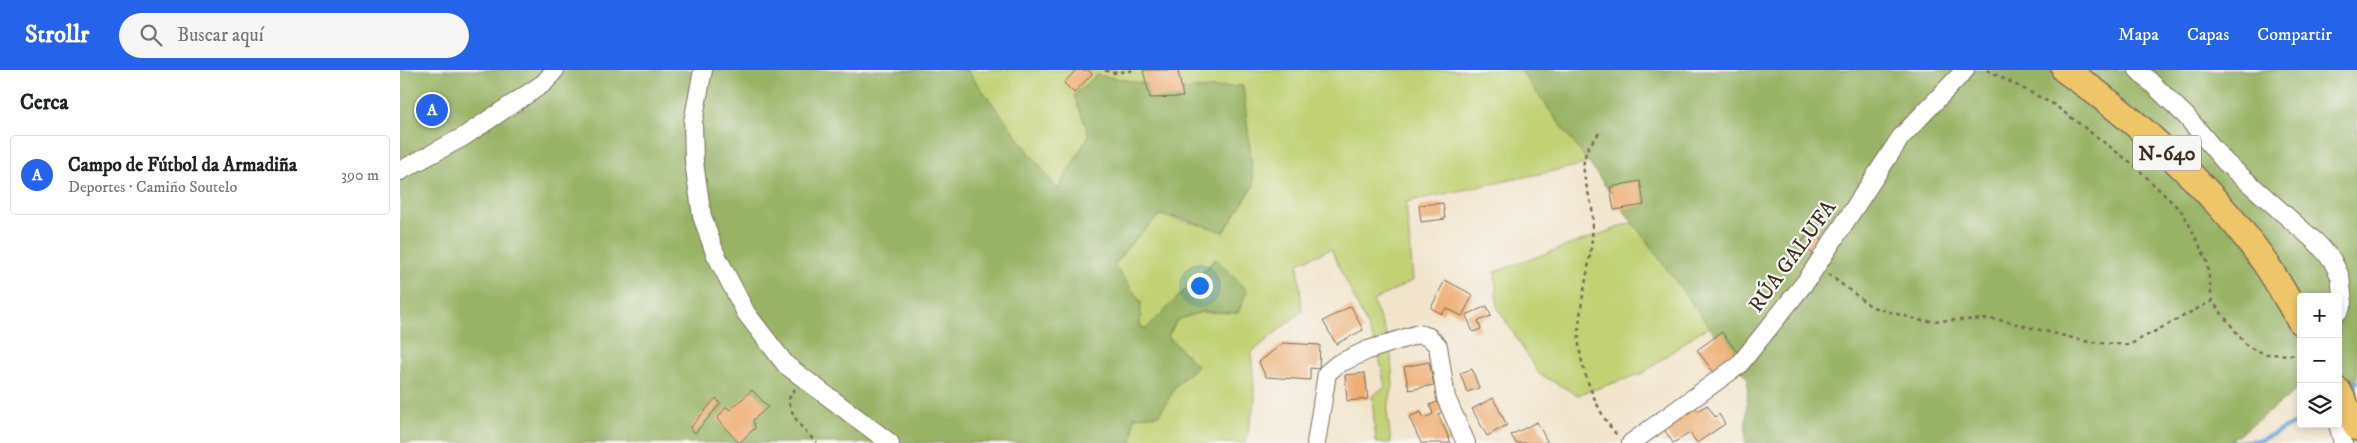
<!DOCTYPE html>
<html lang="es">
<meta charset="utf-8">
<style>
:root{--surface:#fff;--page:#f6f6f6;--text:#202124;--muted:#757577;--line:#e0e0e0;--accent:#2563eb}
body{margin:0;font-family:"IM FELL DW Pica",serif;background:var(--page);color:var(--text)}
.controls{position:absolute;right:15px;bottom:15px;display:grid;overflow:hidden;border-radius:5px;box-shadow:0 2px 8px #0003}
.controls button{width:45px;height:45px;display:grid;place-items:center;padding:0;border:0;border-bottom:1px solid var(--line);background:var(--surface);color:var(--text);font:25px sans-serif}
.you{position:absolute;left:799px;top:215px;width:18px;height:18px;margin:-12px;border:4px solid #fff;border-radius:50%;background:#1a73e8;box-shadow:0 0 0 8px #1a73e833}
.badge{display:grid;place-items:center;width:32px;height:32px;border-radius:50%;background:var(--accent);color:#fff;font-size:16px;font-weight:700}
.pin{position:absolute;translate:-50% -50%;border:2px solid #fff;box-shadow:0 1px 5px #0006}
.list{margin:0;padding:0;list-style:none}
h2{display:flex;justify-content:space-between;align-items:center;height:65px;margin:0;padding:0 20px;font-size:21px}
h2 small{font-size:16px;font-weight:400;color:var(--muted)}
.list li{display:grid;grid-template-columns:32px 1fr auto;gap:15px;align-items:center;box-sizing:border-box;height:80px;margin:0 10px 10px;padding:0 10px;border:1px solid var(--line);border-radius:5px}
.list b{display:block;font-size:19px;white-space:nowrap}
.list p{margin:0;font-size:16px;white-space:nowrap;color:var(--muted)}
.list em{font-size:16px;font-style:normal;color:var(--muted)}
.icon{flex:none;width:28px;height:28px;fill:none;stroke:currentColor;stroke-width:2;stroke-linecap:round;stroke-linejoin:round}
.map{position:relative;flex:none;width:1957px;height:373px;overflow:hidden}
header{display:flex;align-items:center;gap:30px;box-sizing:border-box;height:70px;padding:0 25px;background:var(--accent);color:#fff}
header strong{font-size:24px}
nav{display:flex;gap:28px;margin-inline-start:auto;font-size:18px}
.search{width:350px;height:45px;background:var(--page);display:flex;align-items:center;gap:12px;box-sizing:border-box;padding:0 18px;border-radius:28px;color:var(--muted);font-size:19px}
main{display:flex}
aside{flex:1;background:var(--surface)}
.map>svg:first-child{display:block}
.green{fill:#c1d173;stroke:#7e7e48}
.forest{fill:#98b365;stroke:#6a6e42}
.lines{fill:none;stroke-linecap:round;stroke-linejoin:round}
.stream{stroke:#67a6da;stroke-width:4.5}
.building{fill:#eead72}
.minor-casing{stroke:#7b6b5b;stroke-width:20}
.highway-casing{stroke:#7b6b5b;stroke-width:29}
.path{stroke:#7b6b5b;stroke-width:2.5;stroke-dasharray:4 4;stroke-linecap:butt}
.minor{stroke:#fff;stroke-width:18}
.highway{stroke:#eec569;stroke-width:26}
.labels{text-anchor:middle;stroke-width:4.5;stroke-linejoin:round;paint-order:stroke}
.shield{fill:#f6f6f2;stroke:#73675e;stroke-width:1}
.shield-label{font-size:20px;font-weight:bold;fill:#3b2a1e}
.street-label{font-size:21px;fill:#3b2a1e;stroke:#f6f6f2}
</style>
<header>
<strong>Strollr</strong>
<div class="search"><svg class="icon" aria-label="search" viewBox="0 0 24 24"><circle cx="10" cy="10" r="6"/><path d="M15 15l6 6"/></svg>Buscar aquí</div>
<nav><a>Mapa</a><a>Capas</a><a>Compartir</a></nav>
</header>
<main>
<aside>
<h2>Cerca<small></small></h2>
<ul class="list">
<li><span class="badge">A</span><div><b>Campo de Fútbol da Armadiña</b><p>Deportes · Camiño Soutelo</p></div><em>390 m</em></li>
</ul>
</aside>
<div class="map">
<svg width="1957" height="373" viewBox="0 0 1957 373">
<rect width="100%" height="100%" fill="#f6f6f2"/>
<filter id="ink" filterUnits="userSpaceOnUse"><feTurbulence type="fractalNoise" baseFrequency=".02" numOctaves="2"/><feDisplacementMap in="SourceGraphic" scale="10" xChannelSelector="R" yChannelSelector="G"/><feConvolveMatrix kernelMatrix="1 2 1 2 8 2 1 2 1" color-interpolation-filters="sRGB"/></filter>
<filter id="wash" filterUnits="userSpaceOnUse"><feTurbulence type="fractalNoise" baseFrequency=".0096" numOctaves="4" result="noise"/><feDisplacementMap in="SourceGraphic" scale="20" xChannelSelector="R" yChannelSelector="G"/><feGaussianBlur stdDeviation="1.12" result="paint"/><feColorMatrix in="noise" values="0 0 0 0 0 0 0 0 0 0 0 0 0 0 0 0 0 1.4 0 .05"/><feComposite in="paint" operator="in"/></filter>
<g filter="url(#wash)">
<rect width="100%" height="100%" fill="#f2e4cb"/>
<g class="green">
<path d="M558 0H1160L1205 90 1006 132 1013 210 973 231 990 274 993 315 987 341 991 373H976L972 326 985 317 977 277 931 179 898 193 902 241 851 283 855 329 846 373H717L721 348 759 345 778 313 797 296 768 266 777 250 801 242 838 243 815 189 747 259 714 249 695 219 735 169 760 145 824 161 854 115 843 16 780 20 697 5 675 25 689 65 643 145Z"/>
<path d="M1250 146 1341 244 1299 262 1243 303 1178 325 1139 304 1097 237 1095 202Z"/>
</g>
<g class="forest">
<path d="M0 0H567L658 120 689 65 674 25 697 5 780 20 843 16 854 115 824 162 784 149 760 145 727 177 714 195 741 232 740 256 746 259 816 189 847 221 838 243 801 242 777 250 768 266 797 296 778 313 759 345 734 347 732 373H0Z"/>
<path d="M1120 0H1957V373H1943L1938 354V227H1901V317L1828 373H1345L1348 309Z"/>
</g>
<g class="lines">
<g class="stream">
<path d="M1946 320 1957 312"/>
<path d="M1830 373 1861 370 1901 350"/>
</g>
</g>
<g id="blocks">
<g class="building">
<path d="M676 0H689L692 4 674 23 664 13Z"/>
<path d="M743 0H778L783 27 750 28Z"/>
<path d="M1240 111 1244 135 1214 140 1210 117Z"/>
<path d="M1043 133 1045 149 1021 152 1019 135Z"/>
<path d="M1410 161 1425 171 1415 185 1400 175Z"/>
<path d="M1045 210 1073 225 1062 246 1046 238 1042 244 1031 238Z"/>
<path d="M951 236 963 260 936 274 923 251Z"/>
<path d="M1087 236 1091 246 1078 251 1081 259 1073 262 1066 245Z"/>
<path d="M1322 262 1339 285 1315 304 1297 280Z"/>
<path d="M883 273 920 275 919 299 910 298V310L866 307 859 292Z"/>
<path d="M1029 292 1034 315 1009 320 1004 297Z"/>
<path d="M1072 299 1079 318 1067 322 1060 303Z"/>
<path d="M965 303 968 329 947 331 945 305Z"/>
<path d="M352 320 368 337 353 350 355 358 339 373 317 349 326 337 330 340Z"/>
<path d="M316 328 320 334 295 363 290 358Z"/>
<path d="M1093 328 1107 355 1087 366 1072 339Z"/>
<path d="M1041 330 1045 340 1038 344 1051 373H1021L1009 347 1021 342 1024 348 1033 344 1030 335Z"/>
<path d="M1292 335 1297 341 1307 335 1315 347 1319 344 1325 354 1297 373 1290 363 1273 373 1262 356Z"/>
<path d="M1137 352 1148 373H1116L1111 365Z"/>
</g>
</g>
</g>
<g filter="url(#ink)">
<use href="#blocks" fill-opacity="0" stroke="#7b6b5b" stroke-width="1"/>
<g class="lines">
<g class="minor-casing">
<g id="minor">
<path d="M303 0 293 52 294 92 302 146 315 183 346 243 386 295 490 373"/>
<path d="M1738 0 1786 46 1825 92 1917 173 1932 190 1940 206 1943 233 1938 242"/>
<path d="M0 101 63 67 144 13 155 0"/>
<path d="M1938 354 1943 373"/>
<path d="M916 373 927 303 938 294 968 280 1018 264 1029 267 1038 276 1046 328 1066 373"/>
<path d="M1231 373 1339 295 1407 210 1501 67 1565 0"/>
</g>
</g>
<g class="highway-casing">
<g id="highway">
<path d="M1665 0C1731 45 1809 116 1856 180 1873 202 1886 228 1901 252"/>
<path d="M1938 321 1957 357"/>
</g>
</g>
<g class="path">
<path d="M705 0 712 3 736 0"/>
<path d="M1587 0 1653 34 1734 95 1784 144 1807 191 1812 231"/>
<path d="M1199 63C1196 68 1190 73 1188 78 1178 98 1188 118 1192 138 1193 147 1193 159 1192 168 1190 201 1174 251 1180 282 1184 307 1200 349 1219 367"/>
<path d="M1428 204 1472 237 1523 251 1596 249 1689 272 1729 275 1812 231 1848 277 1866 284 1901 285"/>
<path d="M395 319 388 330C393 349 403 360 417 373"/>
</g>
<use href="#minor" class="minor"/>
<use href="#highway" class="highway"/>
</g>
</g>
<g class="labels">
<rect class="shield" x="1733" y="65.5" width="68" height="35" rx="4"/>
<g class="shield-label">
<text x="1767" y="90">N-640</text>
</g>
<g class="street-label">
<text transform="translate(1392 186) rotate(-54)" y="7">RÚA GALUFA</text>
</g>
</g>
</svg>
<div class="controls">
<button>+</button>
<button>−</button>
<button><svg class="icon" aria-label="layers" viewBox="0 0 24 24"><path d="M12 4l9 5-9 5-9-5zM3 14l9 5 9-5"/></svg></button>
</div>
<div class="you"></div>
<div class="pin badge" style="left:32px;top:40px">A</div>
</div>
</main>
